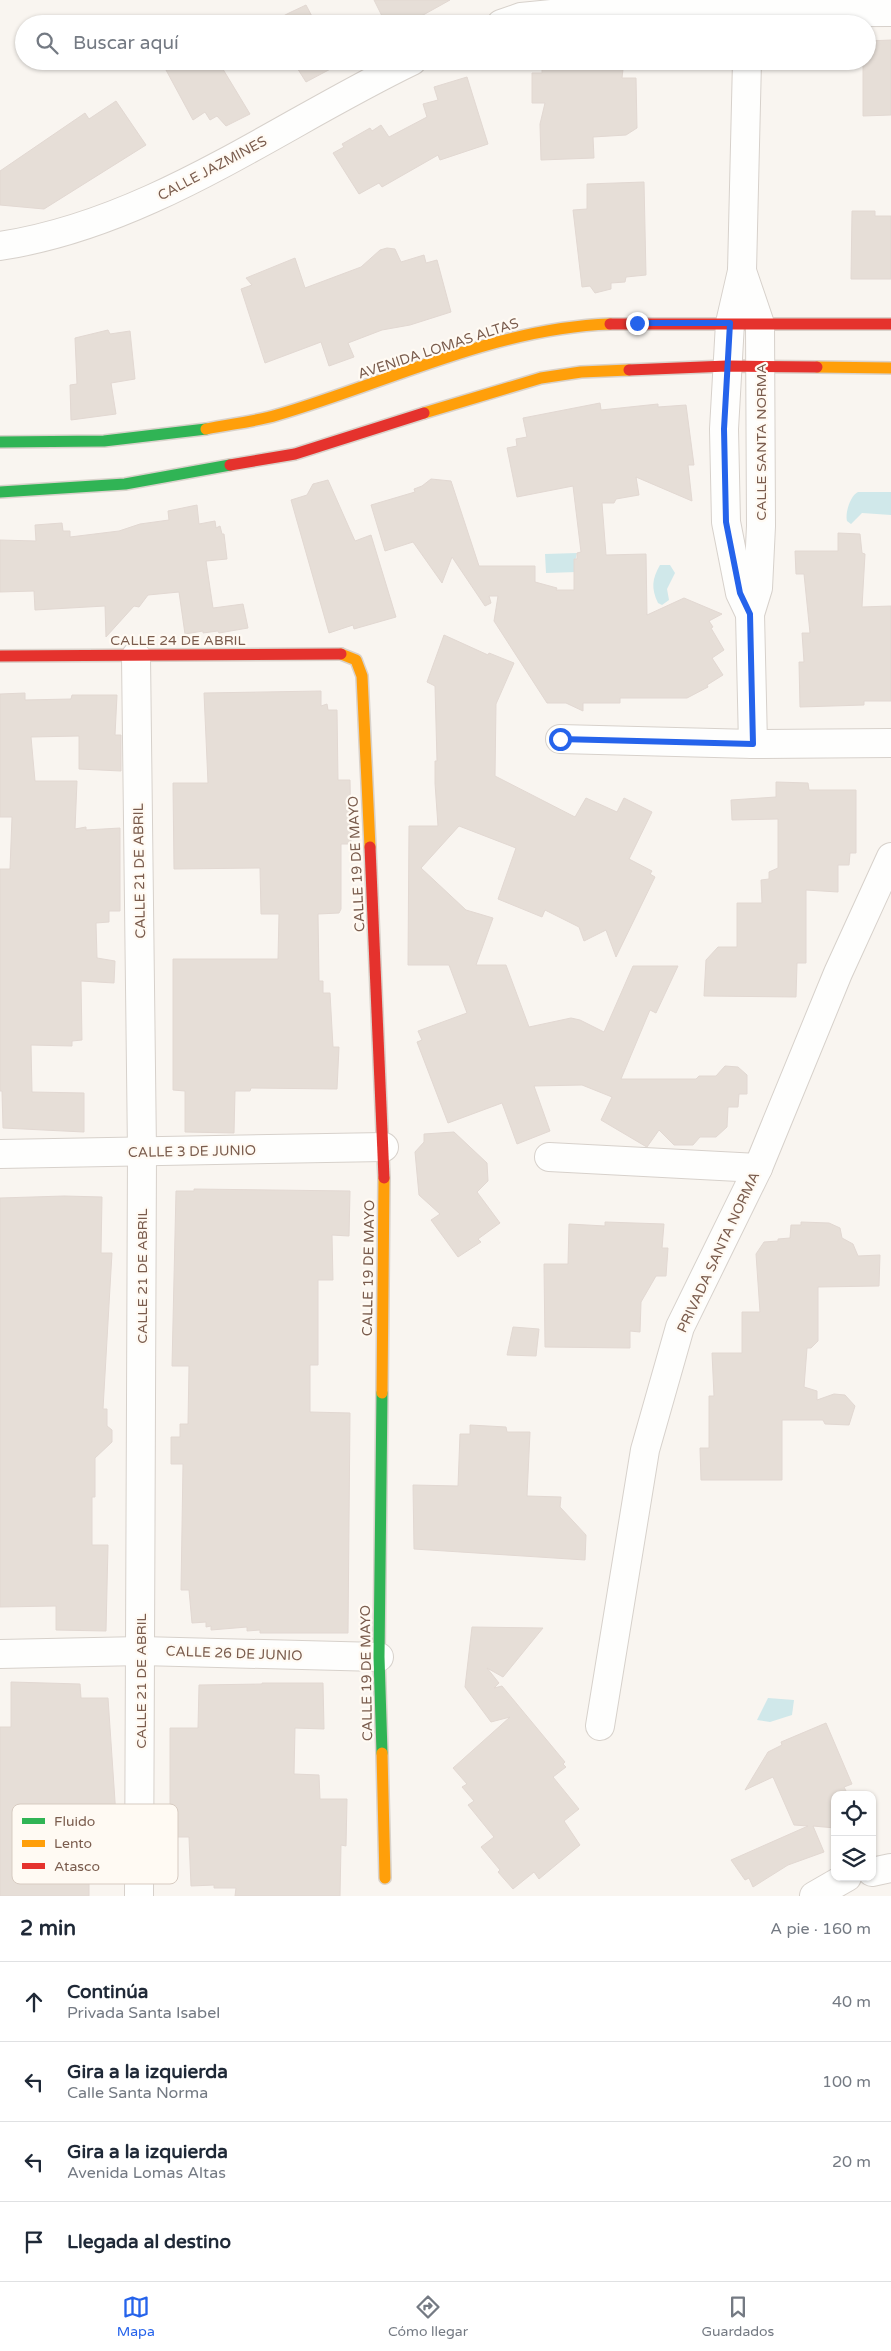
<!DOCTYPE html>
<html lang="es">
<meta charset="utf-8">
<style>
:root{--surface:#fff;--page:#f2f2f3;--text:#1f2937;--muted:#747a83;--line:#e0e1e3;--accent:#2563eb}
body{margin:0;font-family:"Varela Round",sans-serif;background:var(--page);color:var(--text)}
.controls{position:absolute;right:15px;bottom:15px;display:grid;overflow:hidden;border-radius:10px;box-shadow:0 1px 4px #0004}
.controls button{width:45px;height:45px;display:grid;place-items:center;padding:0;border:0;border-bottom:1px solid var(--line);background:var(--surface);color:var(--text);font:25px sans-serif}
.stop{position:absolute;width:15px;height:15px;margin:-11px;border:4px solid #2563eb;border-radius:50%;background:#fff}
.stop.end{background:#2563eb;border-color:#fff;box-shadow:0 1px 5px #0008}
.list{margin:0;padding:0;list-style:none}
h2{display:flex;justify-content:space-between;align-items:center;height:65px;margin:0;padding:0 20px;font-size:21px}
h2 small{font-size:16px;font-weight:400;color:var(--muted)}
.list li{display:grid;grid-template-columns:32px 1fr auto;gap:15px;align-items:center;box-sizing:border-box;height:80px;padding:0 20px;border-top:1px solid var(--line)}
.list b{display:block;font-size:19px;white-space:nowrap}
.list p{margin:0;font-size:16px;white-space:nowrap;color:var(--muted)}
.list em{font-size:16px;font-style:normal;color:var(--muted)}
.icon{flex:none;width:28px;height:28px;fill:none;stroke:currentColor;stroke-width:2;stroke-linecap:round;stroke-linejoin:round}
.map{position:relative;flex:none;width:891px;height:1896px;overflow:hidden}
.search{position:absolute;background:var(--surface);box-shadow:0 1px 4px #0004;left:15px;right:15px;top:15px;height:55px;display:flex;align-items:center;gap:12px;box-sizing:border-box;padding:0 18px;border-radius:28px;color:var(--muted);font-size:19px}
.sheet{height:385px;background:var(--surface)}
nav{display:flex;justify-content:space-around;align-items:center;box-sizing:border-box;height:70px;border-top:1px solid var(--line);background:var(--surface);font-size:14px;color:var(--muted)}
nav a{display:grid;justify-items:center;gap:2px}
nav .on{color:var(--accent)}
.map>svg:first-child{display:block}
.water{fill:#d0e8ea}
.building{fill:#e6ded7;stroke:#e2d8d2}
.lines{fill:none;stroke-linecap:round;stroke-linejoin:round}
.street-casing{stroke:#d7d1cb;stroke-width:30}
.fast-casing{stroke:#d9d2cb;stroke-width:14}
.slow-casing{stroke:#d9d2cb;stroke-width:14}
.jam-casing{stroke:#d9d2cb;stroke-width:14}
.street{stroke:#fefefd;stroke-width:28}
.fast{stroke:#30b455;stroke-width:11}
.slow{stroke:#ff9f0a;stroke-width:11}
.jam{stroke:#e5322d;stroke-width:11}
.route{stroke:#2563eb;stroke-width:6}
.labels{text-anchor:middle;stroke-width:4.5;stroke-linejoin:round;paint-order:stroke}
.street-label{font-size:14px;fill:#7a5c4d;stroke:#fffaf3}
.key{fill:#fffaf3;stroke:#d7cbc1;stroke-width:1}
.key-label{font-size:14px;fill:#7a5c4d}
</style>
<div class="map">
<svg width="891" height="1896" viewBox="0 0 891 1896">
<rect width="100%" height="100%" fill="#f9f5f0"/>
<g class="water">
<path d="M858 492H891V515L862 513 851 524 847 521C845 513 850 496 858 492Z"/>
<path d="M577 553 574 566 577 572 546 573 545 554Z"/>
<path d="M660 565H670L675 573 667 589 669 600 662 605 658 603C651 588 652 579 660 565Z"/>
<path d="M768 1698 794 1700 792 1715 770 1722 757 1720Z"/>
</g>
<g class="building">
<path d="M374 0H450L407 24H386Z"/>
<path d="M306 5 316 24 270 23 289 13Z"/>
<path d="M891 40V115L863 116V61H867V41Z"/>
<path d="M181 61H218L250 114 226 126 217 116 210 120 205 112 193 120 166 70Z"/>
<path d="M283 61H336L338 65 306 82 294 63 286 67Z"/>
<path d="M542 61H612L614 69H623L622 78H636L637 128 626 135 593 137 594 158 541 160 540 124 545 103H532V73H542Z"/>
<path d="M467 77 488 144 440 160 438 155 382 187 379 183 359 194 333 153 344 147 342 144 370 128 372 131 381 125 389 137 427 117 423 104 438 100 434 87Z"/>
<path d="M116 101 146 145 44 209 0 205V171L85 113 89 119Z"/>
<path d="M644 182 646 275 626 277 625 282 611 283V289L595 293 590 286 582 287 573 210 587 209V184Z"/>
<path d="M852 211H875V216H891V279H851Z"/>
<path d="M387 248 395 249 401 262 424 255 426 263 437 260 451 312 410 325 382 330 348 343 354 357 329 366 321 342 265 363 241 289 252 285 246 278 295 258 305 288 361 267 380 250Z"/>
<path d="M108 330 110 334 130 331 135 379 111 383 116 414 71 420 70 385 77 384 75 338Z"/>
<path d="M600 403 601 410 658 404V407L686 405 694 465H688L692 501 636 477 639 495 616 499 614 503H602L606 555 646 554 647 615 684 598 722 614 709 621 713 627 711 628 724 650 712 658 723 675 707 685 708 687 687 698H620V703H583V711L566 703H547L494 621 498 596H489L491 603 485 606 452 557 442 583 413 542 385 551 371 505 415 492 414 489 422 486 431 479 451 481 479 566H535V582L557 588 556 590H574V559H577V553L581 552 573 486 517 497 507 448 517 446 516 439 527 437 523 418Z"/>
<path d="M328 480 355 541 371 535 396 617 354 629 353 625 329 633 291 500 307 495 313 484Z"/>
<path d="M197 505 199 524 215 521 216 528 220 526 222 534H224L227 559 206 561 213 608 243 604 248 628 219 633 218 631 203 633V631L185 634 179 592 148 595 139 607 134 606 106 637 105 606 35 610 34 591 0 592V540L36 541 35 525 62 523 63 531H70V537L119 531 140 524 169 520 168 511Z"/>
<path d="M838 533 860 534 862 553 865 554 862 607 891 606V701H864V705L800 707 799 662H804L802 633H810L804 574H796L795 551H838Z"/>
<path d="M444 635 488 655 489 653 514 663 496 704 495 776 575 817 586 798 617 812 624 798 652 812 629 859 652 871 650 874 655 877 616 957 606 930 584 941 579 927 545 910 542 917 498 899 516 848 459 826 421 868 466 910 493 918 476 965H506L529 1027 571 1018 580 1020 604 1032 633 966H678L656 1013 650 1010 621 1079H696L699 1076H716L725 1066 738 1067 747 1075V1094H739L738 1107H728L727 1127 716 1137H700L693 1145H674L659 1130 647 1147 645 1146 601 1120 612 1097 582 1085 534 1086 550 1131 517 1144 502 1103 448 1123 417 1042 422 1040 418 1031 467 1013 449 965H408L409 826H438L435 783V761H437L435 686 427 682Z"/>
<path d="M321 691V706L327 704 328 710H337L338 780H350L351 844H341V909L339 913 318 914 319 981H323V993H330L333 1047H339L337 1089 251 1088 250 1091H235L234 1133 185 1132V1091L173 1090V959H278L279 914H261L260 868 174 869 173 783H208L204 693Z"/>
<path d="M25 693V700L71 699 72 695H117L115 735H121V771L79 769V736L31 737 35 781H77L75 829 86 827V830L120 828V911H109V922L96 923 97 958 115 961 114 983 81 981 82 1040 72 1041V1046L31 1045 32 1092 84 1093V1132L3 1128 2 1091H0V869H10L12 817H0V694Z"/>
<path d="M776 782 808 783 809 790H856V853H850L849 865H838V892L806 890V963H797L796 997 704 996 706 960 718 947H737V903H762L761 880 769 879V872L778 868V819L732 820 731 800 776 797Z"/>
<path d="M454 1132 487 1163 488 1181 477 1192 500 1223 478 1239 481 1242 458 1257 431 1220 440 1214 419 1195 415 1152 424 1142V1134Z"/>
<path d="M194 1189 350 1191 349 1236 332 1235 333 1280H318V1365H310V1412L350 1413 348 1633H260V1630L247 1631V1627L211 1630V1626L206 1627V1622L192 1623 189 1590H181L183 1464H171V1437H180V1424H188L189 1366H172L176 1191H194Z"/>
<path d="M64 1196 102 1197 101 1253H112L103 1409H107V1426L112 1430V1442L95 1458V1497H92V1545H108L106 1631 56 1630V1606L0 1607V1198Z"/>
<path d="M605 1222 664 1224 662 1248H668L666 1276H656L641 1302 640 1332 630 1331V1348L545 1347 544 1264H568L569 1224 605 1226Z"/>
<path d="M801 1222 829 1223 840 1228 842 1238 853 1244 858 1256 880 1255 879 1286 818 1287V1341L811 1348H807L804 1387 817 1391V1400L834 1394 845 1395 855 1406 849 1425 825 1424 823 1420H782V1480H701L700 1448H709V1396H714L712 1353H742V1312H760L756 1254 764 1242 778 1241V1239L790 1238 791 1225H801Z"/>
<path d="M513 1327 539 1329 536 1356 507 1355Z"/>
<path d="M470 1425 506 1427 507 1432H530L527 1496 561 1497 560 1507 586 1535 585 1560 414 1549 413 1485 458 1486 460 1434H470Z"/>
<path d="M472 1627 543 1628 503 1677 487 1668 499 1683 494 1688 502 1686 565 1762 563 1764 566 1767 553 1777 579 1809 564 1821 580 1845 539 1879 534 1872 513 1889 498 1872 500 1870 481 1847 494 1837 468 1805 474 1801 462 1787 467 1784 453 1768 510 1717 491 1722 465 1687Z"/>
<path d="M11 1682 80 1684 81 1698H108L116 1816H101L100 1841H94V1878H89V1896H0V1727H11Z"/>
<path d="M262 1683H323L324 1729 295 1728 294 1774 319 1775 320 1799H347L346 1846 341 1845 340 1896H235L236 1888H214V1885L191 1886 189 1837H170V1728H198L199 1685 262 1684Z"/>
<path d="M826 1723 852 1784 844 1787 848 1795H835V1828L813 1826 824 1852 788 1865 753 1887 749 1878 745 1880 731 1860 808 1826 794 1825 773 1777 745 1790 768 1752 782 1745 781 1742Z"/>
</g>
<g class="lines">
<g class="street-casing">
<g id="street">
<path d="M501 24 521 17 561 13 891 12"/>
<path d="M747 61 742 271 730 323 724 429 726 522 740 593 750 614"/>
<path d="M0 246C151 223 277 126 412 61"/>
<path d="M742 271 760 324 761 526 758 588 750 614 753 744"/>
<path d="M136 656 142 1152 139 1896"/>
<path d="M560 739 753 744 891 743"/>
<path d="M0 1154 384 1147"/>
<path d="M549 1157 758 1168"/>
<path d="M0 1654 141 1651 379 1657"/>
<path d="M600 1726 645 1450 680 1327 758 1168 838 973 891 857"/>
<path d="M872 1872 891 1868"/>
<path d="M814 1896 847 1877"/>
</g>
</g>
<g class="fast-casing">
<g id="fast">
<path d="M0 442 104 441 206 429"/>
<path d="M0 492 125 484 230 465"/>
<path d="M382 1393 379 1657 382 1753"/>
</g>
</g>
<g class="slow-casing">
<g id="slow">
<path d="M817 367 891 368"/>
<path d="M424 413 541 378 581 372 629 370"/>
<path d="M206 429C229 424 254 422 277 415 387 383 494 328 610 324"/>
<path d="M341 654 356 660 362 676 370 847"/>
<path d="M382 1393 384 1178"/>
<path d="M382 1753 385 1878"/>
</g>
</g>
<g class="jam-casing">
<g id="jam">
<path d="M610 324H891"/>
<path d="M629 370 727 366 817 367"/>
<path d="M230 465 295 454 424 413"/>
<path d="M0 656 341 654"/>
<path d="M370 847 384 1178"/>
</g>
</g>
<use href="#street" class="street"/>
<use href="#fast" class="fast"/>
<use href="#slow" class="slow"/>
<use href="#jam" class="jam"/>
</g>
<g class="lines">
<path class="route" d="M560 739 753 744 750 614 740 593 726 522 724 429 730 323H637"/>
</g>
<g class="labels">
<g class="street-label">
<text transform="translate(212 168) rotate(-28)" y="5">CALLE JAZMINES</text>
<text transform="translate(438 348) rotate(-18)" y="5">AVENIDA LOMAS ALTAS</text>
<text transform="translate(761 442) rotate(-90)" y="5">CALLE SANTA NORMA</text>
<text x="178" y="645">CALLE 24 DE ABRIL</text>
<text transform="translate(356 864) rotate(-93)" y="5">CALLE 19 DE MAYO</text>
<text transform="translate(139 871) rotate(-91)" y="5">CALLE 21 DE ABRIL</text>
<text transform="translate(192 1151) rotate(-1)" y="5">CALLE 3 DE JUNIO</text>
<text transform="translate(718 1252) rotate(-65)" y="5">PRIVADA SANTA NORMA</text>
<text transform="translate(368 1268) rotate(-89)" y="5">CALLE 19 DE MAYO</text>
<text transform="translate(142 1276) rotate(-90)" y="5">CALLE 21 DE ABRIL</text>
<text transform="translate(234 1653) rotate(2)" y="5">CALLE 26 DE JUNIO</text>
<text transform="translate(366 1673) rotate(-91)" y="5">CALLE 19 DE MAYO</text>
<text transform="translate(141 1681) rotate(-90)" y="5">CALLE 21 DE ABRIL</text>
</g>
</g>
<rect x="12" y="1804" width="166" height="80" rx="8" class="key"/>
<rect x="22" y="1818" width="23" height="6" fill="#30b455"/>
<rect x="22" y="1840" width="23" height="7" fill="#ff9f0a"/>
<rect x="22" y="1863" width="23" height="6" fill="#e5322d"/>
<g class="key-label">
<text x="54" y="1826">Fluido</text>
<text x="54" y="1848">Lento</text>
<text x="54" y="1871">Atasco</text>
</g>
</svg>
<div class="controls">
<button><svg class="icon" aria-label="locate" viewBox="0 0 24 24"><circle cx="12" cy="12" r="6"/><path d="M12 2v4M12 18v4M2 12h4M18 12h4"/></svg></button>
<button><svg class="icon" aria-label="layers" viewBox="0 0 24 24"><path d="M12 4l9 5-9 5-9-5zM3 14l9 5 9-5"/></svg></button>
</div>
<div class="stop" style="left:560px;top:739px"></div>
<div class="stop end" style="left:637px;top:323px"></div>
<div class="search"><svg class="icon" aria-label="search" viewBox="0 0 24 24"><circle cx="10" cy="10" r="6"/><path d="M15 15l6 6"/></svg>Buscar aquí</div>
</div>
<section class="sheet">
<h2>2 min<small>A pie · 160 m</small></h2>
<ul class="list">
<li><svg class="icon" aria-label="ahead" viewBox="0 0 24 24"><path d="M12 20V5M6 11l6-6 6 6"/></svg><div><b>Continúa</b><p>Privada Santa Isabel</p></div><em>40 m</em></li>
<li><svg class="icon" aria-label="left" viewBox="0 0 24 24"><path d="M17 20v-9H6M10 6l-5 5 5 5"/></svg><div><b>Gira a la izquierda</b><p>Calle Santa Norma</p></div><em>100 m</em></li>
<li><svg class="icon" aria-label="left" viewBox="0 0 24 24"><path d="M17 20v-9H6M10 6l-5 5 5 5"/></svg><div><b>Gira a la izquierda</b><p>Avenida Lomas Altas</p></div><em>20 m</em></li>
<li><svg class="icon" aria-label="arrive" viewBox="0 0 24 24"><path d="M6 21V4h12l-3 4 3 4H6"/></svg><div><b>Llegada al destino</b></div></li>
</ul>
</section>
<nav>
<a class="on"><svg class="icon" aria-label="map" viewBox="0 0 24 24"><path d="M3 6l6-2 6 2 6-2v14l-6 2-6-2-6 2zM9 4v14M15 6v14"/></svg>Mapa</a>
<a><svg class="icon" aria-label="directions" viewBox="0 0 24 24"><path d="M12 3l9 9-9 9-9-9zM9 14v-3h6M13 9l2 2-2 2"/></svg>Cómo llegar</a>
<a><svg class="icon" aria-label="saved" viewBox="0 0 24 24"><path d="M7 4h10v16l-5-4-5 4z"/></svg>Guardados</a>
</nav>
